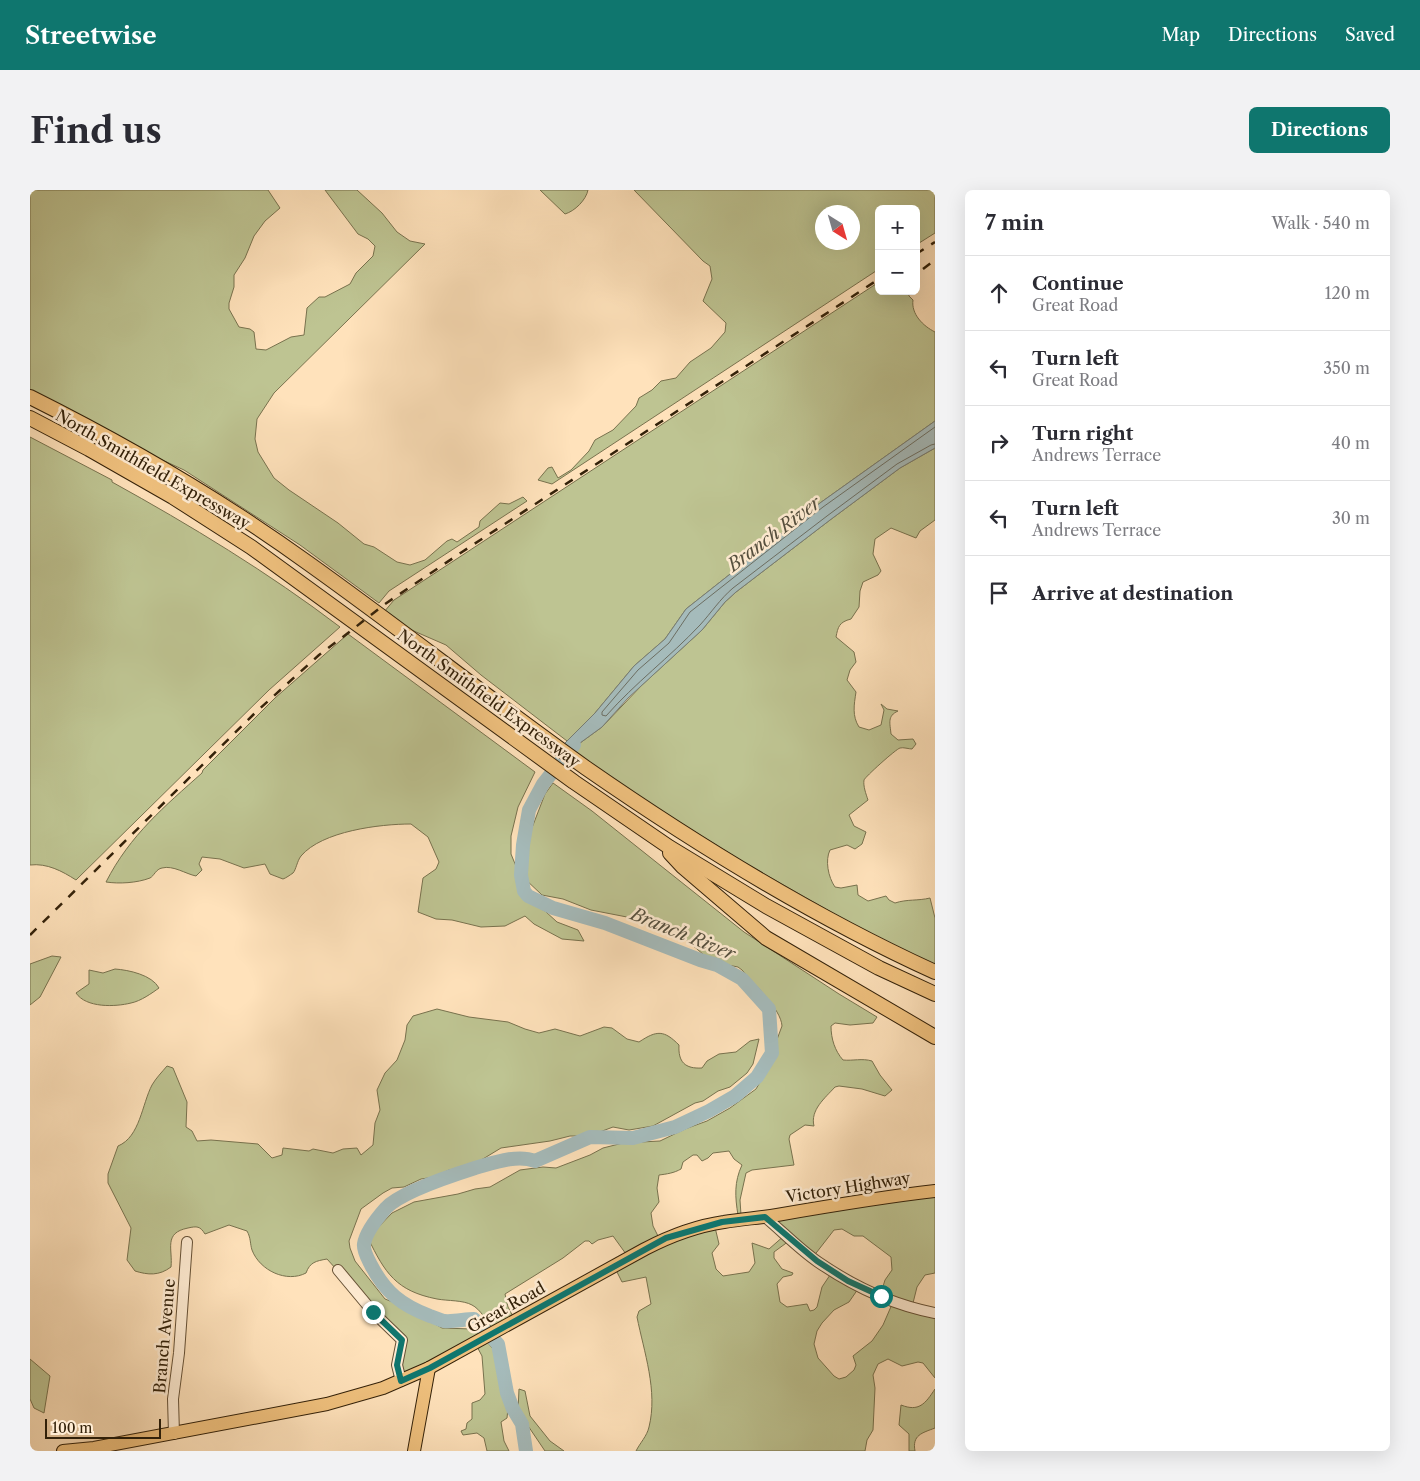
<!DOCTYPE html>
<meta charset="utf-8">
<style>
:root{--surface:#fff;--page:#f2f2f3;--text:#2b2b33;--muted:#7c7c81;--line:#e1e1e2;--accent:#0f766e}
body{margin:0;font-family:"Libre Caslon Text",serif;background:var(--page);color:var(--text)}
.controls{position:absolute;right:15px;top:15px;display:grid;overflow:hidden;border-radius:8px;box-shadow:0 5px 20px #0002}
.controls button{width:45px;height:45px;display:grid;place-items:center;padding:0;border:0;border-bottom:1px solid var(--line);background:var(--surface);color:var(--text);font:25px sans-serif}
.compass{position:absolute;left:785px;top:15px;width:45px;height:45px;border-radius:50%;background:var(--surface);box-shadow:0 5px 20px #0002;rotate:143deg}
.scale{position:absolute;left:15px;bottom:12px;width:116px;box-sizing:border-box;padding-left:5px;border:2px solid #332109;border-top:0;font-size:14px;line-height:18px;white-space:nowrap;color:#332109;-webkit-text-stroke:4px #ffecd3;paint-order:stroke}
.stop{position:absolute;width:15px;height:15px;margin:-11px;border:4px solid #0f766e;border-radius:50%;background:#fff}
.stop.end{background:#0f766e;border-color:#fff;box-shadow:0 1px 5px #0008}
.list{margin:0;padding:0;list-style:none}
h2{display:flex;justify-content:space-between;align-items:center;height:65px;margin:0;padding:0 20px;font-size:21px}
h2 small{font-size:16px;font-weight:400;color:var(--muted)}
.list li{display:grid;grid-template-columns:32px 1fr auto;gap:15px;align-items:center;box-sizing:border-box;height:75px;padding:0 20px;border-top:1px solid var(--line)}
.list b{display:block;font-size:19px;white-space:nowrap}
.list p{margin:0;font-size:16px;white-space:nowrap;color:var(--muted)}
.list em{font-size:16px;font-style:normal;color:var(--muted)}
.icon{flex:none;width:28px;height:28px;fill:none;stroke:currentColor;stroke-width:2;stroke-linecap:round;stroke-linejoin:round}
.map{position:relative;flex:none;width:905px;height:1261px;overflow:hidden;border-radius:8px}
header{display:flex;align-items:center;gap:30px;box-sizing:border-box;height:70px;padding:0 25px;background:var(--accent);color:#fff}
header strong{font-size:24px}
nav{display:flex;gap:28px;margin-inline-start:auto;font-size:18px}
.intro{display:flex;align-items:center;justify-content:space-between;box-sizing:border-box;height:120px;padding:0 30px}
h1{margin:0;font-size:35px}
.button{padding:12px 22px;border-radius:8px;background:var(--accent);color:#fff;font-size:18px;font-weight:700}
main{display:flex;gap:30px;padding:0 30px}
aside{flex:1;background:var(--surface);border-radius:8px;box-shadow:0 5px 20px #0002}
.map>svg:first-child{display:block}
.green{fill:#bec492;stroke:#78724e;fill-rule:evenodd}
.water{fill:#a5bbbb;stroke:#777d74}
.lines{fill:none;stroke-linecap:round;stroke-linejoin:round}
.shore{stroke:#6c6e62;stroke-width:1}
.river{stroke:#a5bbbb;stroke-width:14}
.minor-casing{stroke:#665136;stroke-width:12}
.major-casing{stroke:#332109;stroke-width:14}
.highway-casing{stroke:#332109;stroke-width:16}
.minor{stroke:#ffecd3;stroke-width:10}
.major{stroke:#f0c17e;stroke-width:12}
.highway{stroke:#f0c17e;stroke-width:14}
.rail{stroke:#332109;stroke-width:2.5;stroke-dasharray:9 9;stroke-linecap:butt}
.route{stroke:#0f766e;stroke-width:6}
.labels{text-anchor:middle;stroke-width:5;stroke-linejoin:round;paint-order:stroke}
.street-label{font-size:16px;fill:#332109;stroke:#ffecd3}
.water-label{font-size:18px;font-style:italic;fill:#554f3e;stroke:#ffecd3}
</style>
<header>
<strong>Streetwise</strong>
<nav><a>Map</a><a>Directions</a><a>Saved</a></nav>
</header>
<div class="intro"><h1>Find us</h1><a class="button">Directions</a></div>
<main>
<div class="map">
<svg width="905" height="1261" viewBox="0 0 905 1261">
<rect width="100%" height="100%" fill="#ffe2bb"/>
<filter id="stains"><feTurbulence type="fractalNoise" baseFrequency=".004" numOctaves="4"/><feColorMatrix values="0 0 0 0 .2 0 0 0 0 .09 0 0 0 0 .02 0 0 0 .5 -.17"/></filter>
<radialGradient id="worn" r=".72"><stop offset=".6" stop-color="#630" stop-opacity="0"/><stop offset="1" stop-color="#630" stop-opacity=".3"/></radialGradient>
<g class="green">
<path d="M0 0H238L250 18 235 31 224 46 215 68 204 85V97L199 113V119L209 137 220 139 224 142 226 159 236 160 261 147 274 145 277 118 289 107H295L320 94 326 83 343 66 345 56 338 49 328 44 295 0H327L352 23 367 42 380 51 395 54 244 203 227 229 225 249 228 262 244 288 259 300 308 333 334 354 344 357 367 372 380 375 395 370 417 351 422 349 427 352 449 337 450 331 470 313 479 314 493 307 497 311 359 401 349 413 270 355 154 280 102 256 0 203Z"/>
<path d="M510 0H558C556 10 545 21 535 24Z"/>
<path d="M604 0H905V43L886 55V19H849V79L522 294 508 290 518 278 522 277 528 288 541 280 559 261 565 250 583 240 606 216 609 208 622 200 631 191 646 188 660 172 681 158 695 142 696 133 673 111 682 89 680 76 673 71ZM792 22H822V52H792Z"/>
<path d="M849 92V101H878L879 106 883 110C881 124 893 136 905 142V231L790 313 656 419 635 449 604 476 565 523 537 551 451 485 416 455 370 435 354 422 364 410Z"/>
<path d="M0 247 82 290V292C160 335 239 383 310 437L239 500 46 690C32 681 17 673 0 675Z"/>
<path d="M905 258V330L890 341 886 348 861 338 845 349 843 364 851 381 848 385 833 392 830 401 829 417 821 429C809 432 808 437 806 447L824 462 826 472 820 480 817 490 826 502C824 515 822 526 829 537L839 540 851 535 854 520 851 514 857 519 868 521C857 526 860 533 861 544L868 550 883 549 886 554 882 559C879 559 873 557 870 558 866 559 835 587 834 590 833 596 836 604 838 610L819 625 824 636 836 642 832 654 825 659 817 655 800 660C795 670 798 687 805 697L811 698 827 695 828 705 838 711 856 706 859 710 865 713C877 709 888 711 900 708L905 728V780L871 762 715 673 579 588 545 561 550 553 572 537 612 495 672 440 695 412 706 402 800 330 870 278Z"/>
<path d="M318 444 505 582 488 617 481 646V664L490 686 491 706 495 710 515 721 527 732 548 740 554 751 532 749 504 734 495 726 475 736 451 737 422 730 406 729 388 722 393 688 406 679 409 672 398 647 381 634C350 634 292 641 271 666 267 671 266 680 263 683 260 685 256 688 253 689L240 684 235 674 214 678 190 669 172 667 169 674 172 680 166 686C156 684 143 675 132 678 126 679 124 686 120 688 107 693 89 694 76 692 100 645 135 616 172 583L173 580 245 508Z"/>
<path d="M523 593 562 621 714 742 809 804 847 827 843 833 820 835 805 833 801 836C801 849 805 861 813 870 823 871 832 868 842 871L850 885 862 900 855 906 832 899 809 896 805 897C795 908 780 920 784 936L775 935 760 945 759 949 764 975 722 980 716 983 710 1010 711 1025H708C705 1007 704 992 712 975L704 969 699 961 683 963 678 968 672 971 667 965H663L653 972 651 979C644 983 637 984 629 985L627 998 629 1012 621 1023 623 1036 629 1048 684 1033 689 1054 682 1063 686 1079 693 1086 719 1082 725 1073 722 1053 739 1059 755 1045 738 1028 905 1001V1083L895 1085 887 1097 882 1117 905 1124V1188L893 1173 888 1172 872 1176 858 1169 848 1174 843 1185 845 1198 843 1240 837 1250 835 1261H606C610 1253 617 1246 619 1237 628 1201 614 1162 607 1127L609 1121 621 1114 616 1087 592 1092 583 1074 596 1064 583 1046 568 1050 562 1054 559 1051H555L533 1068 475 1104 478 1117 484 1128 462 1138C457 1131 450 1119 442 1115 433 1110 418 1111 407 1109 366 1101 355 1083 338 1048L362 1023 384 1012 428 1004 445 999 460 997 490 980 513 977 526 978 560 965 573 958 593 953 630 951 655 939 677 931 700 918 726 899 733 887 752 836C751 819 724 794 712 780L708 777 693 774 675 766 651 745 602 728 561 720 533 709 512 705 494 688 493 680 500 643 515 604ZM812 1039 824 1046H833L861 1067 862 1080 855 1090 850 1106 863 1112 853 1135 842 1151 823 1166 826 1175 824 1180 816 1187 809 1189 804 1186 788 1168 784 1154 787 1141 792 1133 804 1120 819 1112 828 1099 802 1082 792 1097 787 1117 784 1120 780 1121 777 1114 757 1117 750 1112 747 1094 753 1087 762 1085 763 1083 752 1079 744 1068V1062L759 1051 783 1067 804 1040Z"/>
<path d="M22 766 31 767 10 807 0 815V774Z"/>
<path d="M85 779C99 780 122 785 129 798 122 803 111 811 101 813 85 817 56 818 46 803L59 794V780L73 783Z"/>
<path d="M407 819 439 827 478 832 495 839 509 843 525 839 550 846 574 837 582 838 597 849 609 852C627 840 634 840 649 855 648 872 655 879 672 878L677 871 689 864 706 862 720 851 729 849 723 874 717 883 700 897 688 901 673 911 665 913 623 936 599 940 583 937 559 946H540L520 951 471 958 443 975 419 980 405 987 391 989 374 997 362 998 353 1003 331 1019 319 1051 320 1058 325 1071 355 1109 373 1116 412 1138 442 1139 453 1147 468 1165 471 1173 474 1196 479 1208 477 1228 471 1232 474 1251 479 1261H457L454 1248 447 1243 433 1245 431 1241 436 1239 437 1233 442 1229V1213L450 1210 455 1204 452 1166 444 1151 372 1188V1152L297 1069C286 1071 280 1072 276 1083 257 1093 230 1081 222 1060 220 1054 221 1048 217 1041L199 1035 175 1044C170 1036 167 1036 158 1038 133 1043 143 1059 141 1077 129 1086 118 1085 105 1081L97 1070 101 1038 78 993V984L88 956C110 947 112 914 122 895 126 888 132 882 137 876L143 878 157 912 156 937 162 941 167 951 181 950 228 954 242 968 252 965 253 958 279 961 283 959 303 963 313 959 327 958 331 965 343 955 345 933 350 920 347 900 355 883 367 870 375 850 377 835 383 826Z"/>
<path d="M0 1169 20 1186 14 1223 4 1218 0 1209Z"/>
<path d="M489 1199 495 1201 500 1226 520 1251 534 1261H515L488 1221Z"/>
<path d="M905 1199V1238C892 1243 882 1245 885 1261H879V1244L869 1235 871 1215C889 1222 895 1214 905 1199Z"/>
</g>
<path class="water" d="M905 231V258L870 278 800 330 706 402 695 412 672 440 598 508 572 537 550 553 542 565 531 557 565 523 604 476 635 449 656 419 790 313Z"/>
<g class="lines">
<path class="shore" d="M905 237 793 317 660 422 639 453 608 480 572 522V525L576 526C605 493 640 467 670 435 681 423 690 409 703 398L797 326 867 274 901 255 905 254"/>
<path class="river" d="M496 1261 492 1234 483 1219 477 1203 468 1154 444 1129C435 1129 424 1132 414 1131 409 1130 404 1127 400 1126 371 1115 355 1102 341 1075 338 1069 333 1061 334 1054 336 1042 348 1027 356 1018 371 1002 423 985 445 978 463 973 487 964 505 971L560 947 603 948 645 937 679 921 705 906 727 887 742 863 739 819 712 789 687 775 670 770 575 733 523 718 498 706 494 701 491 685 493 655 499 620 513 594 544 555"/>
<g class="minor-casing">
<g id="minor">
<path d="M735 1027C753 1042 769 1059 788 1072 823 1096 863 1115 905 1123"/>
<path d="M308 1080 343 1122 372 1150 367 1175 371 1191"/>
<path d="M144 1244 143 1209 149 1163 157 1052"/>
</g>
</g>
<g class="major-casing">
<g id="major">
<path d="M33 1261 64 1258 297 1214 353 1198 399 1178 615 1059C640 1046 666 1036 694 1032 711 1029 729 1028 747 1025 799 1016 852 1007 905 1001"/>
<path d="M384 1261 399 1178"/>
</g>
</g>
<g class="highway-casing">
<g id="highway">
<path d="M0 207C96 255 191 310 278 373 372 440 462 511 556 578 667 655 782 726 905 782"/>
<path d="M0 228 59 259 143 307 221 357 544 592 639 657 736 716 849 778 905 804"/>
<path d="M640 663 653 677 736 748 905 847"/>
</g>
</g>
<use href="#minor" class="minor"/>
<use href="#major" class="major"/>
<use href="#highway" class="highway"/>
<g class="rail">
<path d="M886 64 905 52"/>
<path d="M893 79 905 70"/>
<path d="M0 745 226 522 289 465 318 443 355 414 432 362 849 89"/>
</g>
</g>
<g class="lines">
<path class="route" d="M343 1122 372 1150 367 1175 371 1191 400 1178 636 1048 692 1032 735 1027 787 1071 818 1091 851 1106"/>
</g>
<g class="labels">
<g class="street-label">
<text transform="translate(123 279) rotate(30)" y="6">North Smithfield Expressway</text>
<text transform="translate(459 508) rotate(36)" y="6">North Smithfield Expressway</text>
<text transform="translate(818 997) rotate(-9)" y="6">Victory Highway</text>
<text transform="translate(476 1117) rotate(-29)" y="6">Great Road</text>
<text transform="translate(134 1146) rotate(-85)" y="6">Branch Avenue</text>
</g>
<g class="water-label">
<text transform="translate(744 344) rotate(-37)" y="6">Branch River</text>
<text transform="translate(653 744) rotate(22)" y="6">Branch River</text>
</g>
</g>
<rect width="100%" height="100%" filter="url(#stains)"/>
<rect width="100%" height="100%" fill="url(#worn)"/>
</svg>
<div class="controls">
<button>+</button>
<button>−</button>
</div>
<svg class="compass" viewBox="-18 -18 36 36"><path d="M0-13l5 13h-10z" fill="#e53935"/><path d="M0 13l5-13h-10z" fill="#7c7c81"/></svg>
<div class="scale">100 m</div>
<div class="stop" style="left:851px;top:1106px"></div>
<div class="stop end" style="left:343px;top:1122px"></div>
</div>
<aside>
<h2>7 min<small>Walk · 540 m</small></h2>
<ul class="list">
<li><svg class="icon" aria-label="ahead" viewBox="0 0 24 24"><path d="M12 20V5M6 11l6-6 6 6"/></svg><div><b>Continue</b><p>Great Road</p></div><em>120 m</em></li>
<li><svg class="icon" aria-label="left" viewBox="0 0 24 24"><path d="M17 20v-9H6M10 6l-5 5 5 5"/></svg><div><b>Turn left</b><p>Great Road</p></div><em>350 m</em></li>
<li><svg class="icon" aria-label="right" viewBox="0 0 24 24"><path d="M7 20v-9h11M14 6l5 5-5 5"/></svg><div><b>Turn right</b><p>Andrews Terrace</p></div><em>40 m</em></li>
<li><svg class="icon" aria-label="left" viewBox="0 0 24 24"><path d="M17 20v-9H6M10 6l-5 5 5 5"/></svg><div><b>Turn left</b><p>Andrews Terrace</p></div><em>30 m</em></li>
<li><svg class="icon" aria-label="arrive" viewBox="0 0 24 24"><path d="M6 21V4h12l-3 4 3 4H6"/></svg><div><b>Arrive at destination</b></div></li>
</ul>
</aside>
</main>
